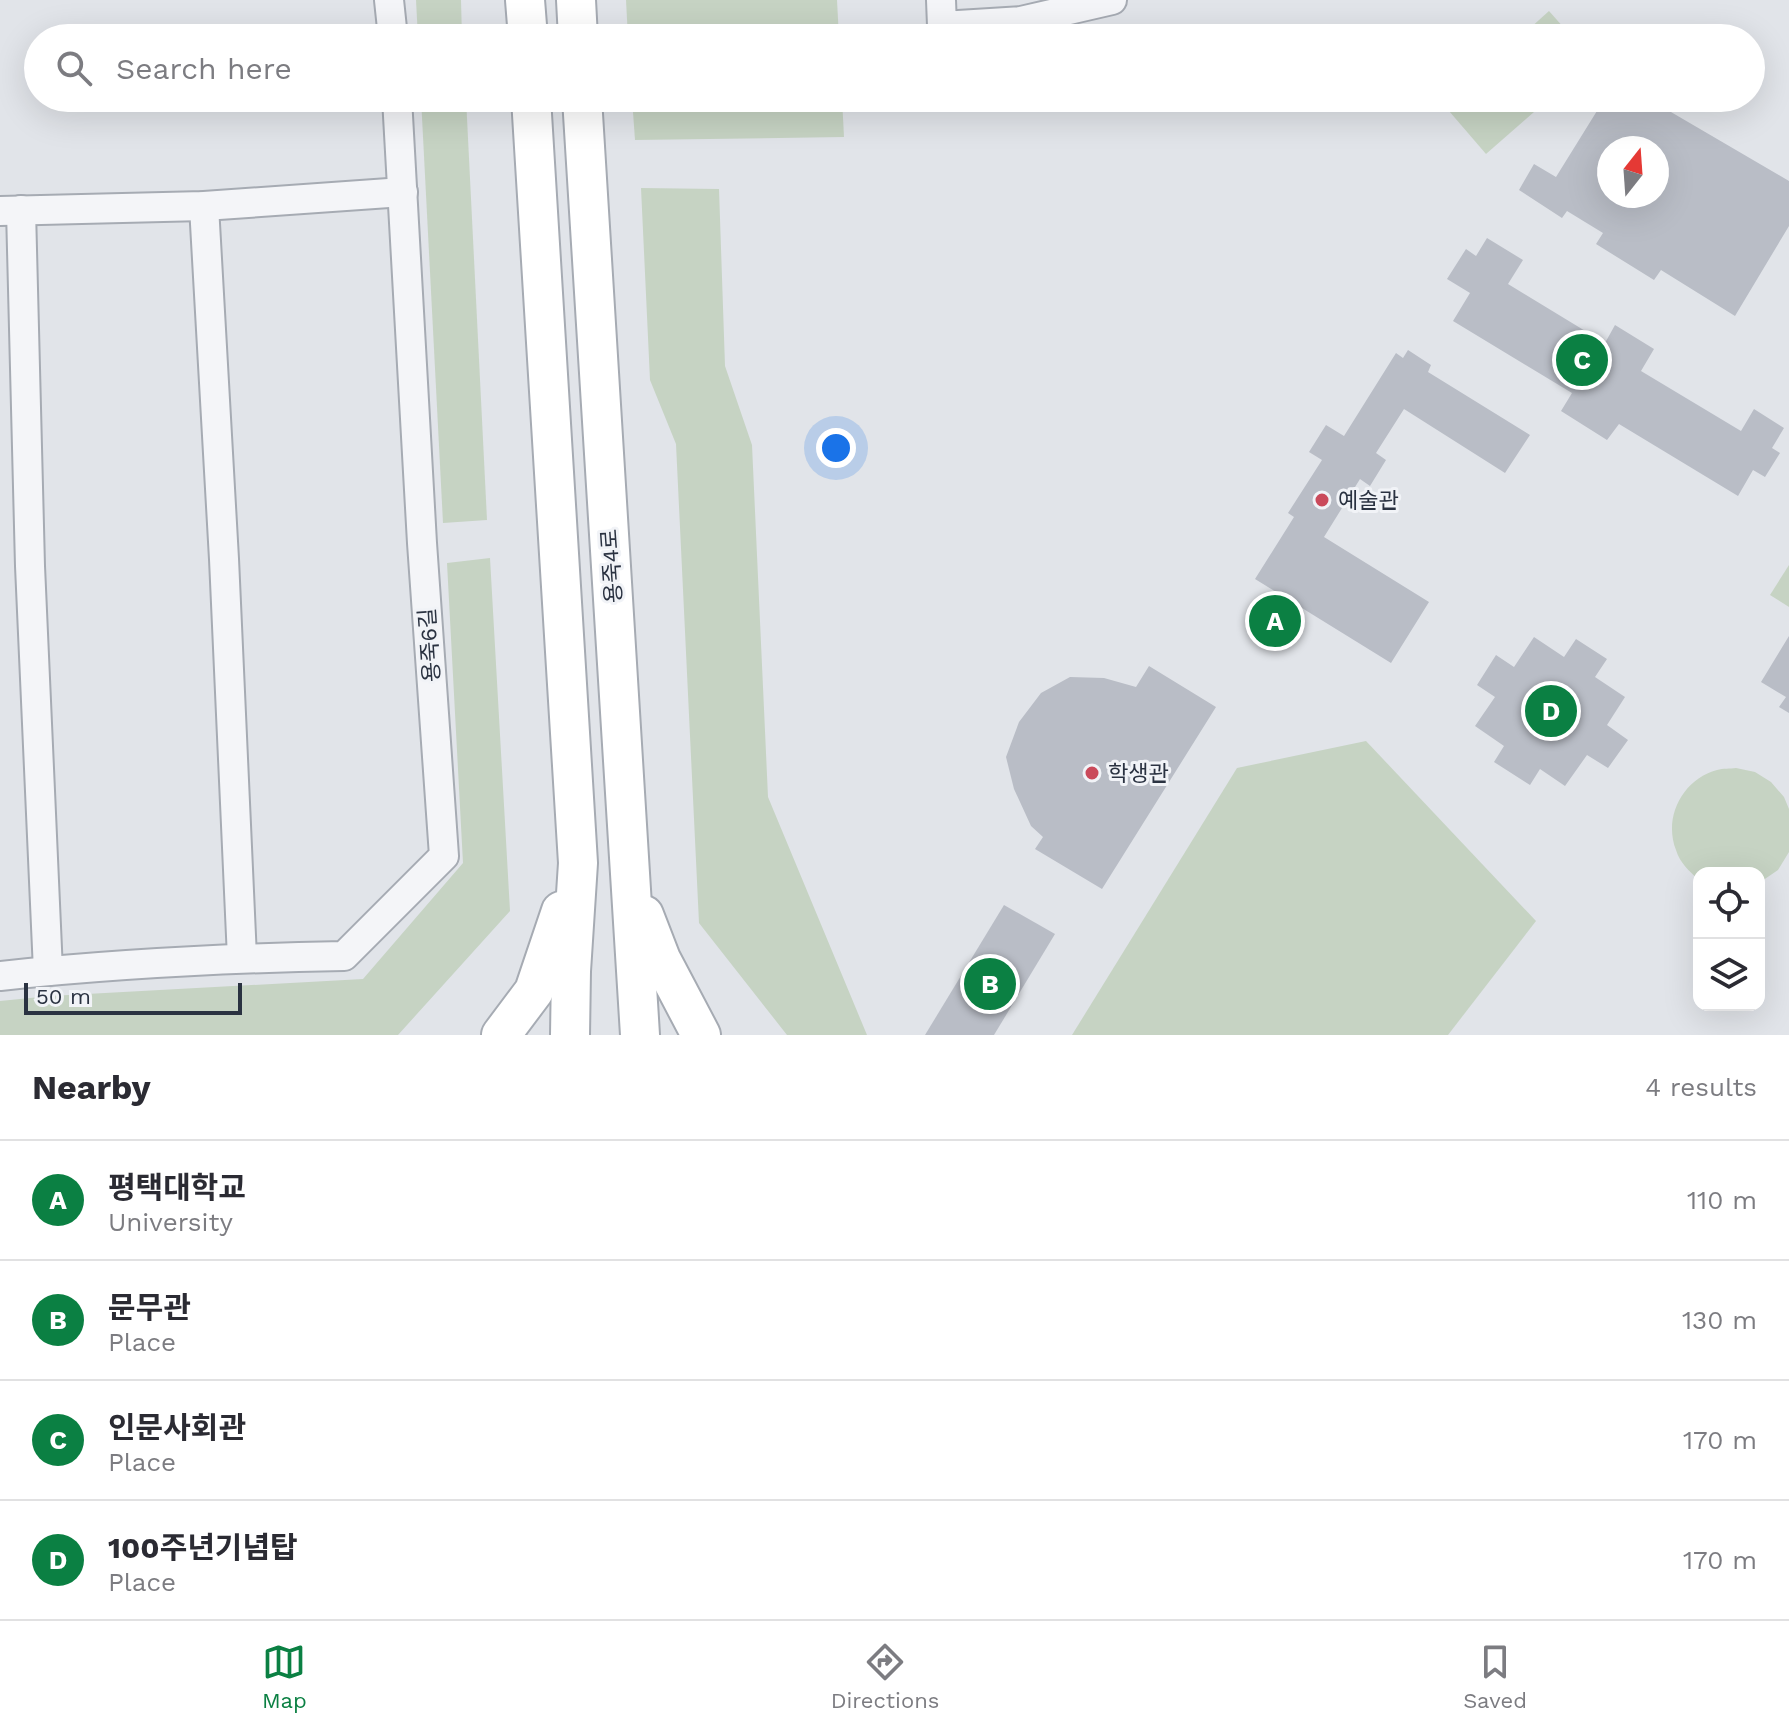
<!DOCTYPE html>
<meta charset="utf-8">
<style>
:root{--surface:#fff;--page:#f2f2f3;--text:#2b2b33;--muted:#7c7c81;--line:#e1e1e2;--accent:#0b8043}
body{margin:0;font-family:"Work Sans","Noto Sans KR",sans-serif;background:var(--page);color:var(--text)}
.controls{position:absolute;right:24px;bottom:24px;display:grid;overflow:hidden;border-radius:16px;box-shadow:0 8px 32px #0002}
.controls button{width:72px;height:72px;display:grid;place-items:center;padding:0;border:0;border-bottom:2px solid var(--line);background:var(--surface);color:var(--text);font:40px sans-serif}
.compass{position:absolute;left:1597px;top:136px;width:72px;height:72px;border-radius:50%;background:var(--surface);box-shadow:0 8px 32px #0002;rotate:17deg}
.scale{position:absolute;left:24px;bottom:20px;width:218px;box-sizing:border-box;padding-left:8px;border:4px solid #2a3241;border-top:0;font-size:22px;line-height:28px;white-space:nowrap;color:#2a3241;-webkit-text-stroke:6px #f1f3f7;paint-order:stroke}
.you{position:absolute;left:836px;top:448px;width:28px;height:28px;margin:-20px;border:6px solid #fff;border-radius:50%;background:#1a73e8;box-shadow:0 0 0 12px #1a73e833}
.badge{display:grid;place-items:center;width:52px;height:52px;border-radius:50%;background:var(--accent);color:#fff;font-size:26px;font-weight:700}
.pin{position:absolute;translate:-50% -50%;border:4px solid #fff;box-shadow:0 2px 8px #0006}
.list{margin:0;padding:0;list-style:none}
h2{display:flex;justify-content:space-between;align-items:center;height:104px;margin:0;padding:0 32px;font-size:34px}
h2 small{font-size:26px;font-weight:400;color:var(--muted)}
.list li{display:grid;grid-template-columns:52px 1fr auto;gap:24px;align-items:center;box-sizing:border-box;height:120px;padding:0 32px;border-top:2px solid var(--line)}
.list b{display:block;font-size:30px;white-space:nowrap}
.list p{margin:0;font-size:26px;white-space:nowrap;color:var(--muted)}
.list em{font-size:26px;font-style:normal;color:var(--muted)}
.icon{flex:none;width:44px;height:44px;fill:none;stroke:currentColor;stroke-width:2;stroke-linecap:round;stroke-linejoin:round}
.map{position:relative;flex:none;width:1789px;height:1035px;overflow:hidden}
.search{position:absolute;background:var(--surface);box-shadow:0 8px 32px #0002;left:24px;right:24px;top:24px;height:88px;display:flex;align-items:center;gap:20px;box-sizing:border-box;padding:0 28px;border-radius:44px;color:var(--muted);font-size:30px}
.sheet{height:584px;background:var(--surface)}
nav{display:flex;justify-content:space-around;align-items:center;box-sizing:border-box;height:112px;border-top:2px solid var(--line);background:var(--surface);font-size:22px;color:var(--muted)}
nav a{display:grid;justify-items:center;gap:4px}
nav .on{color:var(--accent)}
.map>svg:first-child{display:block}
.green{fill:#c6d3c3}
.building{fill:#b9bdc6;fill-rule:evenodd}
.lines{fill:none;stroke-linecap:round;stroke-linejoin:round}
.street-casing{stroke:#a6abb3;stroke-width:32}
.secondary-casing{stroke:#a6abb3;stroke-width:42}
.street{stroke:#f4f5f8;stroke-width:28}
.secondary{stroke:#fff;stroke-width:38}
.poi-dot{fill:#ca4a5b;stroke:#f1f3f7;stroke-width:3}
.labels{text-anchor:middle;stroke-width:6;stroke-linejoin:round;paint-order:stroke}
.poi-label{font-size:22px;fill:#2a3241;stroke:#f1f3f7;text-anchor:start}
.street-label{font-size:22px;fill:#2a3241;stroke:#f1f3f7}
</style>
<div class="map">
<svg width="1789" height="1035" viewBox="0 0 1789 1035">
<rect width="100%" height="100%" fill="#e1e4e9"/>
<g class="green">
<path d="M416 0H461L462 38H418Z"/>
<path d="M626 0H837L839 38H628Z"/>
<path d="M1549 11 1573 38H1519Z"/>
<path d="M421 98H466L487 520 443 523Z"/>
<path d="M632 98H842L844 137 635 140Z"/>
<path d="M1450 98H1550L1486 154 1443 104Z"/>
<path d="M641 188 719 189 725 366 752 445 768 797 867 1035H787L699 923 676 444 650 380Z"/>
<path d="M490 558 510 911 398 1035H0V1001L50 996 363 979 463 863 447 563Z"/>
<path d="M1789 565V607L1770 595Z"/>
<path d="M1366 741 1536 921 1448 1035H1072L1237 768Z"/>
<path d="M1736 768 1755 772 1771 782 1784 797 1789 809V852L1778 870 1759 883V873H1699V880C1689 871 1680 863 1676 850 1663 817 1683 779 1717 770 1723 768 1730 769 1736 768Z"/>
</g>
<g class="building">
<path d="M1605 98H1647L1789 181V226L1735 316 1661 270 1654 280 1596 244 1603 233 1567 211 1562 218 1519 190 1534 164 1556 177ZM1609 148H1657V196H1609Z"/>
<path d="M1487 238 1523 260 1508 284 1605 343 1615 325 1654 349 1641 371 1741 431 1754 409 1784 428 1772 448 1780 453 1765 477 1753 470 1738 496 1619 424 1607 440 1561 411 1572 393 1453 321 1470 293 1447 279 1466 249 1476 256Z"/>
<path d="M1408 350 1431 365 1428 372 1530 435 1505 473 1404 409 1376 453 1386 460 1370 486 1360 479 1324 537 1429 602 1391 663 1255 579 1294 517 1288 513 1322 460 1309 452 1326 425 1344 436 1396 353 1403 358Z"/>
<path d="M1789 636V713L1779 707 1786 697 1761 682Z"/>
<path d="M1534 637 1564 657 1576 639 1607 659 1595 677 1625 697 1607 725 1628 740 1608 768 1587 755 1565 786 1540 769 1530 785 1494 762 1504 746 1475 726 1495 697 1477 685 1496 655 1514 667Z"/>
<path d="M1149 666 1216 707 1102 889 1035 849 1043 837 1031 826 1014 789 1006 757 1019 722 1041 693 1070 677 1104 678 1136 687Z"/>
<path d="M1004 905 1055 934 994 1035H925Z"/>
</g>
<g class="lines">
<g class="street-casing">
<g id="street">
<path d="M389 0 393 38"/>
<path d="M941 0 942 26 1021 21 1112 0"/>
<path d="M204 206 224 559 242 958"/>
<path d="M21 210 30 566 48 971"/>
<path d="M0 211 204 206 403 192"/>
<path d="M0 976C114 964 229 958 344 956L444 856 422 543 397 98"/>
</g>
</g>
<g class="secondary-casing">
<g id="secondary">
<path d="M525 0 528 38"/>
<path d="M576 0 578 38"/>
<path d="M531 98 578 863 571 971 570 1035"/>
<path d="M582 98 640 1035"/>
<path d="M644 915 661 959 701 1035"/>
<path d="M501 1035 534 991 561 911"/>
</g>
</g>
<use href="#street" class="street"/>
<use href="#secondary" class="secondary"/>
</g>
<g class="poi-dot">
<circle cx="1322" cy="500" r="8"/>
<circle cx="1092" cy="773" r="8"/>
</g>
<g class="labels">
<g class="poi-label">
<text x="1338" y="508">예술관</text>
<text x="1108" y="781">학생관</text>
</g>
<g class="street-label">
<text transform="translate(611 566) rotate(-94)" y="8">용죽4로</text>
<text transform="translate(429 645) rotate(-94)" y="8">용죽6길</text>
</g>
</g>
</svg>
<div class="controls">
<button><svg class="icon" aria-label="locate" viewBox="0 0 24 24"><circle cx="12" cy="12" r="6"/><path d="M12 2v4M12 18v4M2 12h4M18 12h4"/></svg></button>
<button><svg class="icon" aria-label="layers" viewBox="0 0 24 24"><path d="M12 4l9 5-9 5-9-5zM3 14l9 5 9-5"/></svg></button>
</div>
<svg class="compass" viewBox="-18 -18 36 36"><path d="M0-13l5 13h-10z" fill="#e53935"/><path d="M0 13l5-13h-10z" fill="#7c7c81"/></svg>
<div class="scale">50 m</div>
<div class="you"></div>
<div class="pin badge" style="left:1275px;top:621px">A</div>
<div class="pin badge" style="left:990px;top:984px">B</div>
<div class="pin badge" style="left:1582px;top:360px">C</div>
<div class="pin badge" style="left:1551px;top:711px">D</div>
<div class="search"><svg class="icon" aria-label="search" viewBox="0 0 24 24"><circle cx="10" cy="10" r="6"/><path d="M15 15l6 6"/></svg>Search here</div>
</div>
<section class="sheet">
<h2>Nearby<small>4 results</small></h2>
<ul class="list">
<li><span class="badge">A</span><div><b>평택대학교</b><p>University</p></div><em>110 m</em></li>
<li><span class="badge">B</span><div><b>문무관</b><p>Place</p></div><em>130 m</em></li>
<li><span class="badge">C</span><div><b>인문사회관</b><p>Place</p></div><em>170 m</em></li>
<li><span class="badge">D</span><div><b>100주년기념탑</b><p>Place</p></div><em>170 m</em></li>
</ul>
</section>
<nav>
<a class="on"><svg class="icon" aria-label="map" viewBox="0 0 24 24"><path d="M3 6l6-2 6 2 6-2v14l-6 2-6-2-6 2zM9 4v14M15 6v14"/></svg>Map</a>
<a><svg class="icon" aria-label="directions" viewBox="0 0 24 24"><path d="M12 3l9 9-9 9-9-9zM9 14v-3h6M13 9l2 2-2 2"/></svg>Directions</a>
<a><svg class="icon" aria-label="saved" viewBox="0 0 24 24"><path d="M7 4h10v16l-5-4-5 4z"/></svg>Saved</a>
</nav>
